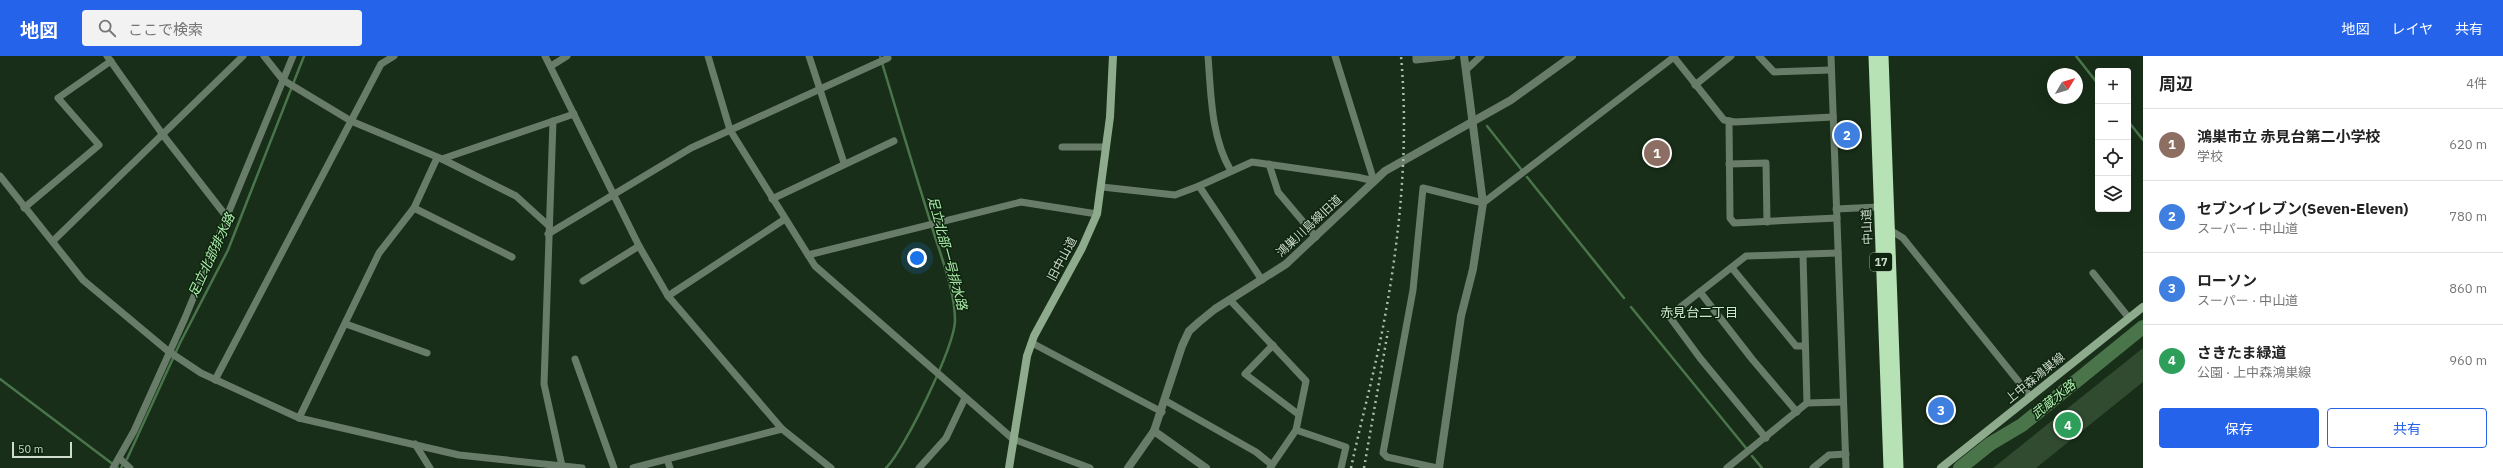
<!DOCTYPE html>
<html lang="ja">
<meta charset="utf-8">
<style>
:root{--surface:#fff;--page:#f2f2f2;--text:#222;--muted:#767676;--line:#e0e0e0;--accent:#2563eb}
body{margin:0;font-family:"IBM Plex Sans","Noto Sans JP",sans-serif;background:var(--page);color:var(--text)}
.controls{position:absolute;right:12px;top:12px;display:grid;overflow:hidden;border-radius:4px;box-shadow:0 4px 16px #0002}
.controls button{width:36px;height:36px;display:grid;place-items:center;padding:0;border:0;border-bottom:1px solid var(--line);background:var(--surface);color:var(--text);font:20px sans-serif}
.compass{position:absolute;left:2047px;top:12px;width:36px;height:36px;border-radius:50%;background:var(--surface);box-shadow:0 4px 16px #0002;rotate:52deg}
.scale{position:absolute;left:12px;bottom:10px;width:60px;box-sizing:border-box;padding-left:4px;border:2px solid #cedbcd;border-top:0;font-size:11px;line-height:14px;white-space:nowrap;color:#cedbcd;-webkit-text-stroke:3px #0e240f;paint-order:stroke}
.you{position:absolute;left:917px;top:202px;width:14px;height:14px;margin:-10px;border:3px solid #fff;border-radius:50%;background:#1a73e8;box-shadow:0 0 0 6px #1a73e833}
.badge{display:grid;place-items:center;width:26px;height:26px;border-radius:50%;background:var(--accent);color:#fff;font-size:13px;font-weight:700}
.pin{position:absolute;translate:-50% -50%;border:2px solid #fff;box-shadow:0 1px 4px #0006}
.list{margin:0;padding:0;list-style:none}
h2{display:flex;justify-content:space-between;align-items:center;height:52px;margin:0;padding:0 16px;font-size:17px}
h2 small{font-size:13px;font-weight:400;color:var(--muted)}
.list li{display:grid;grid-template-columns:26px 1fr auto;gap:12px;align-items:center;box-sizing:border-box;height:72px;padding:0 16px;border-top:1px solid var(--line)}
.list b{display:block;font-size:15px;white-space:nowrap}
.list p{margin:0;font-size:13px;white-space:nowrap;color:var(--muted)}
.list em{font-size:13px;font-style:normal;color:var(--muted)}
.actions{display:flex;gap:8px;padding:12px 16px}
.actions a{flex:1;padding:9px 0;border:1px solid var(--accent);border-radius:4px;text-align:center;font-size:14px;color:var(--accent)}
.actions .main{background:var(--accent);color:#fff}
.icon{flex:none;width:22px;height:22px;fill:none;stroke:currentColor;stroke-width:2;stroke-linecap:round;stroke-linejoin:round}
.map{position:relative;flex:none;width:2143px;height:412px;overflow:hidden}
header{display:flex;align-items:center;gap:24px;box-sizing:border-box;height:56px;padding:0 20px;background:var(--accent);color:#fff}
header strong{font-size:19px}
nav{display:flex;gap:22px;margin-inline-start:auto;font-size:14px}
.search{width:280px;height:36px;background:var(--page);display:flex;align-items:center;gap:10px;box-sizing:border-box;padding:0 14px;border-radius:4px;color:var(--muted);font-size:15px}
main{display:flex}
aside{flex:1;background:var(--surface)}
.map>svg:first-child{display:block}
.green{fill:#304b30}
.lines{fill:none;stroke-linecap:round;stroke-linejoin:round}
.stream{stroke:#4a754b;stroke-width:2.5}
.river{stroke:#4a754b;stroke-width:14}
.minor{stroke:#697c69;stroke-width:7}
.tertiary{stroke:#697c69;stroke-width:8}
.secondary{stroke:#8eac8d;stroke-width:8}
.trunk{stroke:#b7e2b6;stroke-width:11}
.rail{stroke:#afbdae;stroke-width:2.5;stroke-dasharray:2 4;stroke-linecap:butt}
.labels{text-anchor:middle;stroke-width:3;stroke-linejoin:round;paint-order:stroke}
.shield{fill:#0e240f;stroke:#94a494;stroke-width:1}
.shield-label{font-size:11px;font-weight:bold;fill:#cedbcd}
.street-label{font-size:12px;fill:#cedbcd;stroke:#0e240f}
.water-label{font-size:13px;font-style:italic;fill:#aef0ae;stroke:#0e240f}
.neighbourhood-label{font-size:13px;fill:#cce8cb;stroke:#0e240f}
</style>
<header>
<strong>地図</strong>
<div class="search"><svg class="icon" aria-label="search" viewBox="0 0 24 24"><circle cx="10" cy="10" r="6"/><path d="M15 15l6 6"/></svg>ここで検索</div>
<nav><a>地図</a><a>レイヤ</a><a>共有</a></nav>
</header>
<main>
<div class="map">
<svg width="2143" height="412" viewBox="0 0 2143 412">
<rect width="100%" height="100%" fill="#182e18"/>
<path class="green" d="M2143 292V326L2036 412H1993Z"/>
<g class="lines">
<g class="stream">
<path d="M880 0C897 57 914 114 932 171 941 201 955 234 955 265 954 291 905 393 886 412"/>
<path d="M2076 0 2098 28"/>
<path d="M2128 65 2143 84"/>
<path d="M1487 70 1521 113"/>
<path d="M1527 121 1624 242"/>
<path d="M1631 251 1746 392"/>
<path d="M0 323 118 412"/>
<path d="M1752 400 1762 412"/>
<path d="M127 403 180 287 228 194 304 0"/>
<path d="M121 412 122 410"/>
</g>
<path class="river" d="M1960 412 1990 388 2022 369 2143 271"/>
<g class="minor">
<path d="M107 0 163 79 226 160"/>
<path d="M264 0 283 24 351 65 442 103 574 58"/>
<path d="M545 0 639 190 668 240 782 373 831 412"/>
<path d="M708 0 730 74 815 210 1013 383 1090 412"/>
<path d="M809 0 844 107"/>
<path d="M1208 0C1211 38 1211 82 1231 115"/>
<path d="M1335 0 1374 125"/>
<path d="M1416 0V4L1452 0"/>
<path d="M1673 0 1724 64 1735 66 1833 61"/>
<path d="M1759 0 1774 16 1831 14"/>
<path d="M1831 0 1846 412"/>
<path d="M551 10 567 0"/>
<path d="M1466 14 1481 0"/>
<path d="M1695 29 1731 0"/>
<path d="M553 65 544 328 562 410"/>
<path d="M1729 65 1730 162 1734 167 1837 162"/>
<path d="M1062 91H1106"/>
<path d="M442 103 516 140 549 170"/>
<path d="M1269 108 1278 136 1316 181"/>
<path d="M1729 108 1766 107 1767 166"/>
<path d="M0 120 83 224 168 295 201 317 299 362 459 399 582 412"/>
<path d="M1199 130 1262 224"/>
<path d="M1102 131 1175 139 1199 130 1252 106 1357 121 1374 125"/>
<path d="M772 143 894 85"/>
<path d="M24 152 99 89 58 42 111 5"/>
<path d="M414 152 512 201"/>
<path d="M1836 153 1879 151"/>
<path d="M1890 174 1903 182 2031 341"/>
<path d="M548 178 691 92 888 2"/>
<path d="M53 185 243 0"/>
<path d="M808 199 1021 146 1097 158"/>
<path d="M1803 199 1807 347"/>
<path d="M1732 212 1796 290H1805"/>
<path d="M2093 217 2129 262"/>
<path d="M583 225 639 190"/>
<path d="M1700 236 1752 303 1797 356"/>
<path d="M668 240 785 163"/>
<path d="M1230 244 1306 325 1296 374 1270 412"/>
<path d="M346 268 427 297"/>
<path d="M1032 287 1162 356"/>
<path d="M1273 289 1245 318 1298 358"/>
<path d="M575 303 614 412"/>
<path d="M215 324 381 8 394 0"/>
<path d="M1166 345 1256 396 1272 409"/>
<path d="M299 362 379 197 414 152 437 102"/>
<path d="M1296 374 1346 391 1341 412"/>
<path d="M1766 382 1700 302 1669 260 1746 200 1838 197"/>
<path d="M415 388 430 412"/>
<path d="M119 402 130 412"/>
<path d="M667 403 670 412"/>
<path d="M113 412 134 375 185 262 293 0"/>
<path d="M633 412 782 373"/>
<path d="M919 412 946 382 965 342"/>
<path d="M1437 412 1387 401 1383 397 1413 234 1423 132 1483 147 1674 1"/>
<path d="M1727 412 1807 347 1843 346"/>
<path d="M1813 412 1829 399 1846 398"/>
</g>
<g class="tertiary">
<path d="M1154 375 1206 412"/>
<path d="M1128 412 1154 375 1182 290 1189 275 1199 266 1215 253 1286 208 1385 115 1511 44 1572 0"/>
<path d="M1439 412 1461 260 1473 213 1483 147 1464 0"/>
</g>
<g class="secondary">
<path d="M1009 412 1027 300 1034 280 1082 192 1097 158 1110 61 1113 0"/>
<path d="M1941 412 2143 251"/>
</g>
<g class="trunk">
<path d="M1874 0 1889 412"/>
<path d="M1883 0 1898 412"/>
</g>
<g class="rail">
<path d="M1351 412C1361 365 1374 318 1383 271 1400 182 1409 90 1401 0"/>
<path d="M1364 412 1388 275"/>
</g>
</g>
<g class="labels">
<rect class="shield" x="1870" y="197" width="22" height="18" rx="3"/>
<g class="shield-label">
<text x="1881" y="210">17</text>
</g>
<g class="street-label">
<text transform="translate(1309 170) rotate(-43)" y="4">鴻巣川島線旧道</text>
<text transform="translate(1867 171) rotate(-92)" y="4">中山道</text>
<text transform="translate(1062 203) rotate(-62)" y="4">旧中山道</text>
<text transform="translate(2035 322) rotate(-39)" y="4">上中森鴻巣線</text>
</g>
<g class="water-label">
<text transform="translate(948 197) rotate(75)" y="5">足立北部一号排水路</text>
<text transform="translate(211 199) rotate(-65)" y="5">足立北部排水路</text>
<text transform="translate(2053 343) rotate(-39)" y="5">武蔵水路</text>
</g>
<g class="neighbourhood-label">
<text x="1699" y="261">赤見台二丁目</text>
</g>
</g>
</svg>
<div class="controls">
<button>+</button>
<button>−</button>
<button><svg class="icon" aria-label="locate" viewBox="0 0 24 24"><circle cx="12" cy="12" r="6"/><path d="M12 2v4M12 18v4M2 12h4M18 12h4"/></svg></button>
<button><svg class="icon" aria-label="layers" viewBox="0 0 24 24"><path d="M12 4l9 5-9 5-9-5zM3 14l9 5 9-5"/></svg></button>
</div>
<svg class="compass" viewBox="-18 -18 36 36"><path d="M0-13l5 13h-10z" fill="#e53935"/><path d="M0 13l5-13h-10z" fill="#767676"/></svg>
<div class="scale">50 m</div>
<div class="you"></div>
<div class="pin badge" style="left:1657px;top:97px;background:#8d6e63">1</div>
<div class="pin badge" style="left:1847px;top:79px;background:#3f7fe0">2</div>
<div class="pin badge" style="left:1941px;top:354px;background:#3f7fe0">3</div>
<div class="pin badge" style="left:2068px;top:369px;background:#2e9e5b">4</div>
</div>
<aside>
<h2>周辺<small>4件</small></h2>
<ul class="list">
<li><span class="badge" style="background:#8d6e63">1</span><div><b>鴻巣市立 赤見台第二小学校</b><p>学校</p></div><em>620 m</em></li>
<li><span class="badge" style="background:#3f7fe0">2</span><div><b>セブンイレブン(Seven-Eleven)</b><p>スーパー · 中山道</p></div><em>780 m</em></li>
<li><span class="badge" style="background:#3f7fe0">3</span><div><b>ローソン</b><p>スーパー · 中山道</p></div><em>860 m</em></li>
<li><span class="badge" style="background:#2e9e5b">4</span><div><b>さきたま緑道</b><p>公園 · 上中森鴻巣線</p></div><em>960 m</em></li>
</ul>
<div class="actions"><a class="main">保存</a><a>共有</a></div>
</aside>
</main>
